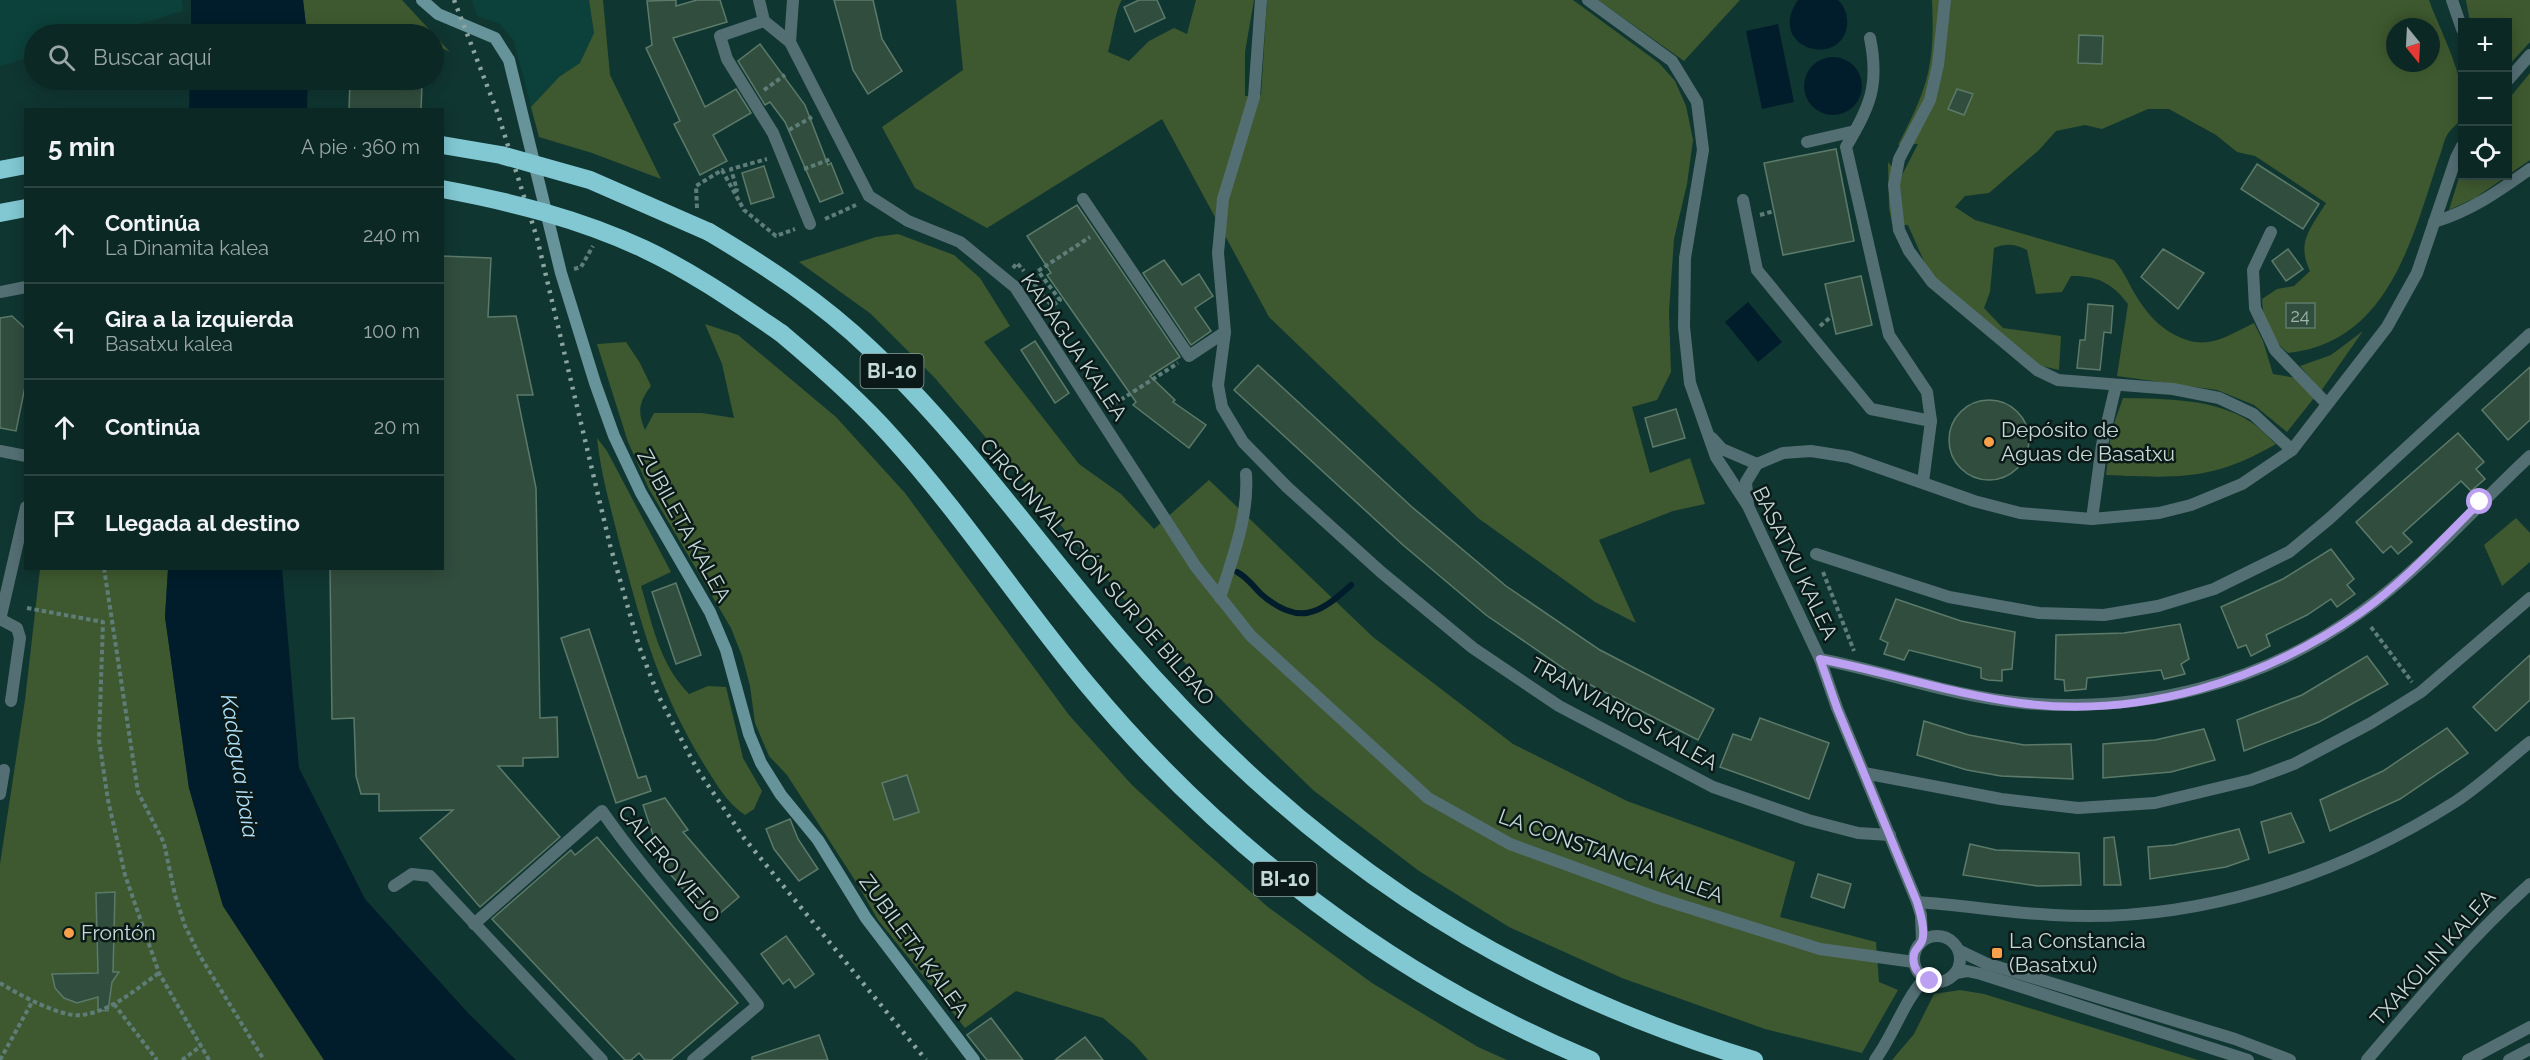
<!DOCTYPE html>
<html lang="es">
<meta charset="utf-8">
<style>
:root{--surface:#0c2825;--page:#1a3432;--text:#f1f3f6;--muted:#9aa6a7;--line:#2c4442}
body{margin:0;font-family:Raleway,sans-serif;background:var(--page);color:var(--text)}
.controls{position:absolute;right:18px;top:18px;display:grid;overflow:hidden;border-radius:0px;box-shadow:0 3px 15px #0003}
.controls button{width:54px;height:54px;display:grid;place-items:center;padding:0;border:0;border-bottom:2px solid var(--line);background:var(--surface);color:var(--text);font:30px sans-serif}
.compass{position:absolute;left:2386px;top:18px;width:54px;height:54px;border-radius:50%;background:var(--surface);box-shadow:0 3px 15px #0003;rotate:162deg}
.stop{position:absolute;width:18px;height:18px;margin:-14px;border:4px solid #bca0f2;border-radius:50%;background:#fff}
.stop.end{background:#bca0f2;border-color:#fff;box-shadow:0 2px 6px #0008}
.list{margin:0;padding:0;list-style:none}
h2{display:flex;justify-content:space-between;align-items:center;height:78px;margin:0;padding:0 24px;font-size:26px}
h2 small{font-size:20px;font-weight:400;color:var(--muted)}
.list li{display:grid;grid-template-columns:39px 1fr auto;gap:18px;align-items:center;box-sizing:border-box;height:96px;padding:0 24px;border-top:2px solid var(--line)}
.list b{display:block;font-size:22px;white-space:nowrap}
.list p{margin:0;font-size:20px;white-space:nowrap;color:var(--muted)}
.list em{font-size:20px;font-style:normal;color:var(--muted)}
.icon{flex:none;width:33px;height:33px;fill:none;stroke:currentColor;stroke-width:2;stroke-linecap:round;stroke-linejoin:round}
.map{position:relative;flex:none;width:2530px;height:1060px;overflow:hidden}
.search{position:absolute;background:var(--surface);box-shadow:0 3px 15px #0003;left:24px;top:24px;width:420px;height:66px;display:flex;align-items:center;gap:15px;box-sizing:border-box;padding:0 21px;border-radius:33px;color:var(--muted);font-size:22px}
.panel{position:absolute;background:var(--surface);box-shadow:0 3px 15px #0003;left:24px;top:108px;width:420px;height:462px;border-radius:0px}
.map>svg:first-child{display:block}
.built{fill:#0c403a}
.green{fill:#3e592f;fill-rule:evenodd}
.water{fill:#011d2b}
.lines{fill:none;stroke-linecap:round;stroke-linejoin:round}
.stream{stroke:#011d2b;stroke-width:6}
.building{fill:#314d3e;stroke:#5c7a69;stroke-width:1.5}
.path{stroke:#5e7d78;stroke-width:4;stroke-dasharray:4.5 3;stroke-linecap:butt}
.lane{stroke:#546f74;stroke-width:12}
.street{stroke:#546f74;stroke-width:12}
.secondary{stroke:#67939a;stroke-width:12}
.highway{stroke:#81c8d3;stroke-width:18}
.rail{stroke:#8ba5a0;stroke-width:4.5;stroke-dasharray:3 6;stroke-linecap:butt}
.highway-bridge{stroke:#81c8d3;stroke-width:18}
.route{stroke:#bca0f2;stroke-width:8}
.poi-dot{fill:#f8a04b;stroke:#0b1a18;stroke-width:2}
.labels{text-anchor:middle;stroke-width:5;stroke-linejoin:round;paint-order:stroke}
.number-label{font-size:18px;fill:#a0b6af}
.shield{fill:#0b1a18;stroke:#8da09c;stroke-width:1.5}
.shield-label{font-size:20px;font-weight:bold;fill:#c5d9d5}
.street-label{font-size:21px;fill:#c5d9d5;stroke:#0b1a18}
.poi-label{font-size:21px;fill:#c5d9d5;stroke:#0b1a18;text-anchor:start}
.water-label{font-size:22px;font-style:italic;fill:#afdff9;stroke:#0b1a18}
</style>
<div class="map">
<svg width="2530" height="1060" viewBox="0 0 2530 1060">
<rect width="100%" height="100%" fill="#103631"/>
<g class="built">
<path d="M0 0H182L183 11 105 34H34V56L0 66Z"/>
<path d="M472 0H589L594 33 580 64 559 77 531 107 514 41 500 24 477 16Z"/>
</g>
<g class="green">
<path d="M303 0H402L450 52 434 44V34L341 32 338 34H307Z"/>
<path d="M589 0H603L610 75 661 179 592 153 539 137 531 107 559 77 580 63 594 33Z"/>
<path d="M956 0H1122C1116 7 1112 39 1108 52L1129 61 1149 41 1174 28 1187 34 1196 0H1254L1245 52V96L1261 95 1267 0H1573L1659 63 1675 81 1686 106 1693 140 1687 184 1674 239 1669 311 1671 372 1657 400 1632 407 1650 473 1690 458 1705 504 1673 511 1599 540 1636 623 1595 602 1478 518 1269 317 1162 119 987 228 915 188 882 127 963 70Z"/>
<path d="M1598 0H1740L1684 61Z"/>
<path d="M1932 0H2429C2440 31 2468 81 2462 113 2461 123 2452 127 2447 135 2444 140 2443 147 2441 152 2413 234 2391 342 2288 353 2270 338 2263 322 2262 299L2277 289 2294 286 2310 271C2296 242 2311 228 2326 203L2255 156 2237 152 2216 135 2169 109H2148L2102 129 2085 125 2056 131 2039 150 1989 193 1965 196 1955 207 1975 220 2114 260C2125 272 2129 285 2138 299 2148 314 2157 325 2173 334 2206 352 2223 338 2254 323L2263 341 2273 374 2296 378 2314 398 2287 432 2254 405 2217 390 2117 376 2128 304C2112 283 2098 276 2071 276L2062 292 2036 294 2027 250C2015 244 2006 243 1994 248L1990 292 1984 308 2003 328 2061 336 2059 370 2038 365 1940 283 1927 268 1908 225 1892 224 1889 208 1888 162 1901 177 1918 144 1898 145C1928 87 1935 66 1932 0ZM2395 27H2431V63H2395Z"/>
<path d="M2466 0H2530V42L2508 66V22H2470Z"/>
<path d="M2530 73V160L2508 175V100Z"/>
<path d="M2462 168V176H2507L2475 198 2449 210Z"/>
<path d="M898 234 954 255 980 278 1010 326 984 342 1079 464 1121 494 1154 529 1209 480 1373 637 1513 744 1627 801 1795 862 1780 917 1876 942 1879 982 1898 990 1862 1053 1765 1029 1622 978 1509 927 1419 871 1313 790 1244 723 1135 612 934 377 871 314 799 262 876 237Z"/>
<path d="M705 324 738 335 836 417 905 493 1069 715 1132 785 1193 841 1268 907 1372 983 1478 1047 1507 1060H1148L1134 1044 1103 1018 1016 991 965 1028 878 920 858 885 787 775 769 756 755 723 750 686 742 656 731 628 649 489 628 442 597 344 626 342 640 363 651 386C639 402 637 411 645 430L654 413H702L734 418 722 364Z"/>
<path d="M2363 331 2321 391 2300 366 2331 355Z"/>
<path d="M2123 398C2165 399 2214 398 2251 422 2260 428 2268 437 2276 444 2212 481 2178 478 2106 475L2111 432Z"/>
<path d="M597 438 607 451 671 572 641 586C653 626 659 663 689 694L708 686 726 687 743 758 762 791 754 809 745 815C726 802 717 785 705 766 660 693 643 631 621 549 612 512 601 476 597 438Z"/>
<path d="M2516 518 2530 533V562L2502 586 2484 545Z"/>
<path d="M40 569H168L165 617 189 788 223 906 324 1060H0V864L25 700Z"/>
<path d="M1960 990 1984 994 2198 1060H1892L1914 1034 1934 994Z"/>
</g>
<g class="water">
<path d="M191 0H303L307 34H191Z"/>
<path d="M1798 0H1838C1845 7 1848 16 1847 26 1840 70 1765 47 1798 0Z"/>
<path d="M1778 24 1794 102 1762 109 1746 31Z"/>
<circle cx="1833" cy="86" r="29"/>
<path d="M190 80H308L307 109H189Z"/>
<path d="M1748 302 1782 342 1758 362 1725 322Z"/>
<path d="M168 569H282L299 768 365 899 468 1013 516 1060H324L223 906 189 788 165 617Z"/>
</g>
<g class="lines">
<path class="stream" d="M1237 572C1247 577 1253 586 1261 594 1298 626 1319 615 1351 585"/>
</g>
<g class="building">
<path d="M676 0V6L697 0H720L727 22 673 38 705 107 736 89 751 113 713 135 727 161 700 175 674 124 680 121 646 48 652 45 647 1Z"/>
<path d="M834 0H873L882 39 902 71 868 94 853 70Z"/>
<path d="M1139 0H1157L1165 18 1135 32 1124 7Z"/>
<path d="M2079 35 2103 36 2102 64 2078 63Z"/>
<path d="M760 44 805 105 828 165 831 163 843 193 820 202 785 122 770 102 765 105 738 61Z"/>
<path d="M350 80H406V83L422 84 421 110H349Z"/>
<path d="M1957 89 1973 94 1964 115 1948 109Z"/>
<path d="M1836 149 1854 241 1783 255 1764 163Z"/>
<path d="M2257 164 2319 204 2303 229 2241 189Z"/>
<path d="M764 166 774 197 751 204 742 173Z"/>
<path d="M1077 205 1180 357 1150 376 1175 400 1173 402 1206 425 1189 448 1133 405 1136 402 1047 275 1051 273 1027 236Z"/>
<path d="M2163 249 2204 273 2178 309 2141 277Z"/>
<path d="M2288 249 2303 269 2286 281 2272 261Z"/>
<path d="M442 256 491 258 488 317 516 316 533 395H517L536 488 540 718 557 717 558 757 523 758V766H498L560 837 480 907 420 838 453 810 379 811V794H361L356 776 354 718 332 719 330 568H442Z"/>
<path d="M1164 260 1182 285 1199 274 1213 296 1195 308 1211 331 1191 345 1143 273Z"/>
<path d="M1861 276 1872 325 1836 334 1825 284Z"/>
<rect x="2286" y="303" width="29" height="25"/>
<path d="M2088 304 2113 306 2111 333 2104 332 2100 370 2077 368 2080 340H2085Z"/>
<path d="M12 316 26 329V382L16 431 0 428V318Z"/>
<path d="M1035 341 1069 393 1055 403 1021 350Z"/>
<path d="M1258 365 1412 507 1506 586 1600 650 1714 709 1698 740 1579 679 1486 615 1403 545 1234 390Z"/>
<path d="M2530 367V420L2508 440 2482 410Z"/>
<circle cx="1989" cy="440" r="40"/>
<path d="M1676 409 1685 438 1653 447 1645 418Z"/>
<path d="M2458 433 2484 462 2476 469 2485 479 2471 491 2461 481 2403 533 2412 542 2398 554 2391 546 2383 553 2356 522Z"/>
<path d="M2331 549 2354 579 2347 585 2355 594 2337 607 2331 599 2307 615 2266 635 2270 646 2251 656 2246 645 2238 648 2221 607 2283 579Z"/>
<path d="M676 583 701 655 676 664 652 592Z"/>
<path d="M1896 599 1961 621 2015 632 2012 669 2002 670V681L1988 680 1981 678V668L1909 650 1904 660 1884 654 1888 643 1880 639Z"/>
<path d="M2180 624 2189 659 2181 664 2185 674 2164 679 2161 670 2087 678 2086 689 2065 691 2064 680 2055 679 2056 635 2124 633Z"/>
<path d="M589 629 638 778 646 776 651 791 616 803 561 638Z"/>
<path d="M2530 655V700L2496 731 2473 707Z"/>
<path d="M2367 656 2388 684 2319 722 2244 751 2237 720 2302 695Z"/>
<path d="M1760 718 1829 743 1809 799 1720 767 1733 734 1751 740Z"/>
<path d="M1924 721 1969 735 2024 745 2071 744 2073 779 2001 776 1967 770 1917 755Z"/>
<path d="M2447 728 2468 753 2400 799 2330 831 2320 800 2383 771Z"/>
<path d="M2204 729 2215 760 2171 772 2103 778V744L2155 740Z"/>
<path d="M907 775 919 812 894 820 882 783Z"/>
<path d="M665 798 688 830 683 832 739 897 711 921 657 859 660 856 643 805Z"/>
<path d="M2291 813 2304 842 2269 853 2261 822Z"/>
<path d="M790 819 798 839 818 869 799 881 774 849 766 829Z"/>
<path d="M2239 829 2249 859 2226 867 2150 879 2148 847 2174 845Z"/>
<path d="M597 837 738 1003 671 1060H645L639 1053 631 1060H625L492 919 571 850 575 855Z"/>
<path d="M2114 837 2121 885H2104V838Z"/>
<path d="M1970 844 1996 850 2079 853 2081 885 2038 886 1963 875Z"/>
<path d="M1818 874 1851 884 1844 908 1811 897Z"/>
<path d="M115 892 113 972H119L112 982 108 1011 98 1010V997L77 1003 64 998 55 988 52 974 98 973 96 893Z"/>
<path d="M786 936 814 974 795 988 789 979 783 984 761 954Z"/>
<path d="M991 1018 1023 1060H987L967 1035Z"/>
<path d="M819 1035 828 1060H752V1057Z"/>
<path d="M1085 1037 1103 1060H1055Z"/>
</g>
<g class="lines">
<g class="path">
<path d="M764 90 785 75"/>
<path d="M789 130 812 117"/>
<path d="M804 169 831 159"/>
<path d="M734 191 737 190 731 169 767 159"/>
<path d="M697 208 696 186 722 170 744 210 776 236 795 229"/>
<path d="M1760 215 1774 211"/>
<path d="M825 219 856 205"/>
<path d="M1013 268 1017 263 1024 271"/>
<path d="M574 269 581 267 593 246"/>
<path d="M1034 284 1052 306 1060 300 1038 271 1090 237"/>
<path d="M1820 326 1832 316"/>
<path d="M1108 408 1178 363"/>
<path d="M104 568 138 792 164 843 175 895 185 926 200 956 264 1060"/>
<path d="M1823 572 1854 651"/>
<path d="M27 608 103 622 99 740 108 800 125 875 159 973 209 1060"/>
<path d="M2371 627 2412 682"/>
<path d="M0 983C18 994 61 1018 82 1015 112 1011 136 989 159 973"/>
<path d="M114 1004 157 1060"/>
<path d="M0 1060 32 1002"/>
<path d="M182 1060 201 1046"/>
</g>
<g class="lane">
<path d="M2452 0 2462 29"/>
<path d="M1870 38C1880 87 1869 107 1846 147L1889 335 1927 392 1931 421 1923 482"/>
<path d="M1807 142 1855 131"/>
<path d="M1743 200 1757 270 1871 409 1931 421"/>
<path d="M2271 232 2253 270 2255 308 2275 350 2327 404"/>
<path d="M0 451 26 456"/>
<path d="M2092 519 2102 445 2116 385"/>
<path d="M0 619 17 628 20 638 11 701"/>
<path d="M0 794 4 770"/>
<path d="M394 886 412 874 430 876 602 1060"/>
<path d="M474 924 602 811C649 879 707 939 758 1005L693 1060"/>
</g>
<g class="street">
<path d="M759 0 764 21 790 42"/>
<path d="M793 0 790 42 869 196 908 221 960 242 1015 287 1196 567 1251 636 1428 798 1510 844 1658 898 1820 949 1914 962"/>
<path d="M1261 0 1254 97 1223 199 1218 253 1225 332 1218 385 1222 407 1243 442 1287 487 1381 572 1473 648 1559 706 1713 787 1808 820 1858 833 1890 835"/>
<path d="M1588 0 1672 61 1697 102 1703 150 1685 258 1684 327 1690 383 1716 457 1748 506 1820 659 1837 708 1917 902 1921 915 1922 941"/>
<path d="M1945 0 1938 65 1930 100 1899 159 1894 185 1899 230 1909 251 1932 282 2037 370 2058 380 2173 389 2219 398 2253 414 2292 450"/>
<path d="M764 21 720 36 727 59 773 133 810 224"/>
<path d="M2508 80 2530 55"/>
<path d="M1083 199 1189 356 1225 332"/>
<path d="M2434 222C2471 211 2499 191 2530 169"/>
<path d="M0 292 26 287"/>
<path d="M1712 438 1722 449 1757 464"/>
<path d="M1748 505 1746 482 1757 464 1783 453 1811 451 1849 457 1974 501 2020 513 2092 519 2159 513 2191 505 2242 484 2292 450 2387 327 2417 273 2456 158 2462 146"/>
<path d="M1816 554 1949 597 2039 613 2104 615 2158 606 2214 589 2289 552 2329 519 2530 334"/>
<path d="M1220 598C1232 558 1249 517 1246 474"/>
<path d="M0 620 26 507"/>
<path d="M1820 659C1887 672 1955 697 2023 703 2144 713 2262 684 2361 612 2423 568 2474 508 2530 456"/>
<path d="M1864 773 2001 799 2078 808 2155 803 2251 780 2294 764 2371 723 2421 692 2530 598"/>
<path d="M1917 902C1963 905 2008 913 2053 915 2195 924 2337 877 2455 802 2481 785 2505 762 2530 742"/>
<circle cx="1937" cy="959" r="23"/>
<path d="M1960 951 1985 963 2235 1039 2290 1060"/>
<path d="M1956 973 1967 971 1981 974 2248 1060"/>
<path d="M1875 1060C1894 1034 1903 1003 1924 979"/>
<path d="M2367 1060C2419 999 2471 937 2530 884"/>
<path d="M2468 1060 2530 1027"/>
<path d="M2509 1060 2530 1049"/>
</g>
<path class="secondary" d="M422 0 438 14 495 38 509 60 561 273 595 383 614 436 641 493 710 612 726 650 749 734 761 763 781 795 818 840 866 918 974 1060"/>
<g class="highway">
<path d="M0 170 26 165"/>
<path d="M0 213 26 208"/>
<path d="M709 232C766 266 821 302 869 348 962 435 1038 545 1122 642 1299 848 1493 981 1754 1060"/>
<path d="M781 333C819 365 857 398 890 435 961 513 1019 602 1086 683 1222 847 1394 978 1591 1060"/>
</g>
<path class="rail" d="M454 0 498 114 537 238 610 545 639 646 658 695 697 769 744 838 926 1060"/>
<g class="highway-bridge">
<path d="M442 145 501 155 590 180 709 232"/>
<path d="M442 189C512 202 580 219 644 249 693 272 737 303 781 333"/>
</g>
</g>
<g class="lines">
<path class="route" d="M1930 981C1920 977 1911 967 1914 954 1915 949 1920 946 1922 941 1926 931 1920 912 1917 902L1837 708 1820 659C1887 672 1952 694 2020 703 2140 719 2262 681 2360 613 2404 582 2442 540 2480 502"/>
</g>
<g class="poi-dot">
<circle cx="1989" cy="442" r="6"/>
<circle cx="69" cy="933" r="6"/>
<rect x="1991" y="947" width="12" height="12" rx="3"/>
</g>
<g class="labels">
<g class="number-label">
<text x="2300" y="322">24</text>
</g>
<g class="shield">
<rect x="860.5" y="354" width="63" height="34" rx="4.5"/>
<rect x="1253.5" y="862" width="63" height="34" rx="4.5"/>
</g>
<g class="shield-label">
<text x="892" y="378">BI-10</text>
<text x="1285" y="886">BI-10</text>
</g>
<g class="street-label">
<text transform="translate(1074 347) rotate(56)" y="7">KADAGUA KALEA</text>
<text transform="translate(684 526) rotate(61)" y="7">ZUBILETA KALEA</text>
<text transform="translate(1795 563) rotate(64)" y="7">BASATXU KALEA</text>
<text transform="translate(1097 572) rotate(49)" y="7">CIRCUNVALACIÓN SUR DE BILBAO</text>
<text transform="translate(1624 714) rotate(29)" y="7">TRANVIARIOS KALEA</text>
<text transform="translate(1611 856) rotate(20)" y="7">LA CONSTANCIA KALEA</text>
<text transform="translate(669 864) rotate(50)" y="7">CALERO VIEJO</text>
<text transform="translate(914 946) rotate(54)" y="7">ZUBILETA KALEA</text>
<text transform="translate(2433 958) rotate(-48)" y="7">TXAKOLIN KALEA</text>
</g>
<g class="poi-label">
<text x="2001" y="437">Depósito de<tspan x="2001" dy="24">Aguas de Basatxu</tspan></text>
<text x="81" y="940">Frontón</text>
<text x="2009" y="948">La Constancia<tspan x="2009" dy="24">(Basatxu)</tspan></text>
</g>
<g class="water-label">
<text transform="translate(240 766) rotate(81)" y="8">Kadagua ibaia</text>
</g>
</g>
</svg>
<div class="controls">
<button>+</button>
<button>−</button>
<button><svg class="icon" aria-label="locate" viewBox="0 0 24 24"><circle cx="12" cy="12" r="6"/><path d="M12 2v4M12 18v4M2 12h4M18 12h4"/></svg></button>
</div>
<svg class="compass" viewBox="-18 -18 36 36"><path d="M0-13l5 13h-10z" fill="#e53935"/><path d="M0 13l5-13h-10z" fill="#9aa6a7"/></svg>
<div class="stop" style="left:2480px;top:502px"></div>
<div class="stop end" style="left:1930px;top:981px"></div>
<div class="search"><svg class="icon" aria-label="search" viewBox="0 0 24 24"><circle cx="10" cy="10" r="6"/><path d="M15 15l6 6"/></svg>Buscar aquí</div>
<section class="panel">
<h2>5 min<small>A pie · 360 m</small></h2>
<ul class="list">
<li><svg class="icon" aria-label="ahead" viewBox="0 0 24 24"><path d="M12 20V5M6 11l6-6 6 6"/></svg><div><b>Continúa</b><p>La Dinamita kalea</p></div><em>240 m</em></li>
<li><svg class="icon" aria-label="left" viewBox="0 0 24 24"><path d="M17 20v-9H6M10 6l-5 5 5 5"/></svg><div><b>Gira a la izquierda</b><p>Basatxu kalea</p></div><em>100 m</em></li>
<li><svg class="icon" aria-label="ahead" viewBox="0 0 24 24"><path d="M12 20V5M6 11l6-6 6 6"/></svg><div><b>Continúa</b></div><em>20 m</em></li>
<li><svg class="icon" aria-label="arrive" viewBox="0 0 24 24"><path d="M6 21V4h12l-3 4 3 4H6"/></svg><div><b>Llegada al destino</b></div></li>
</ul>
</section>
</div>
